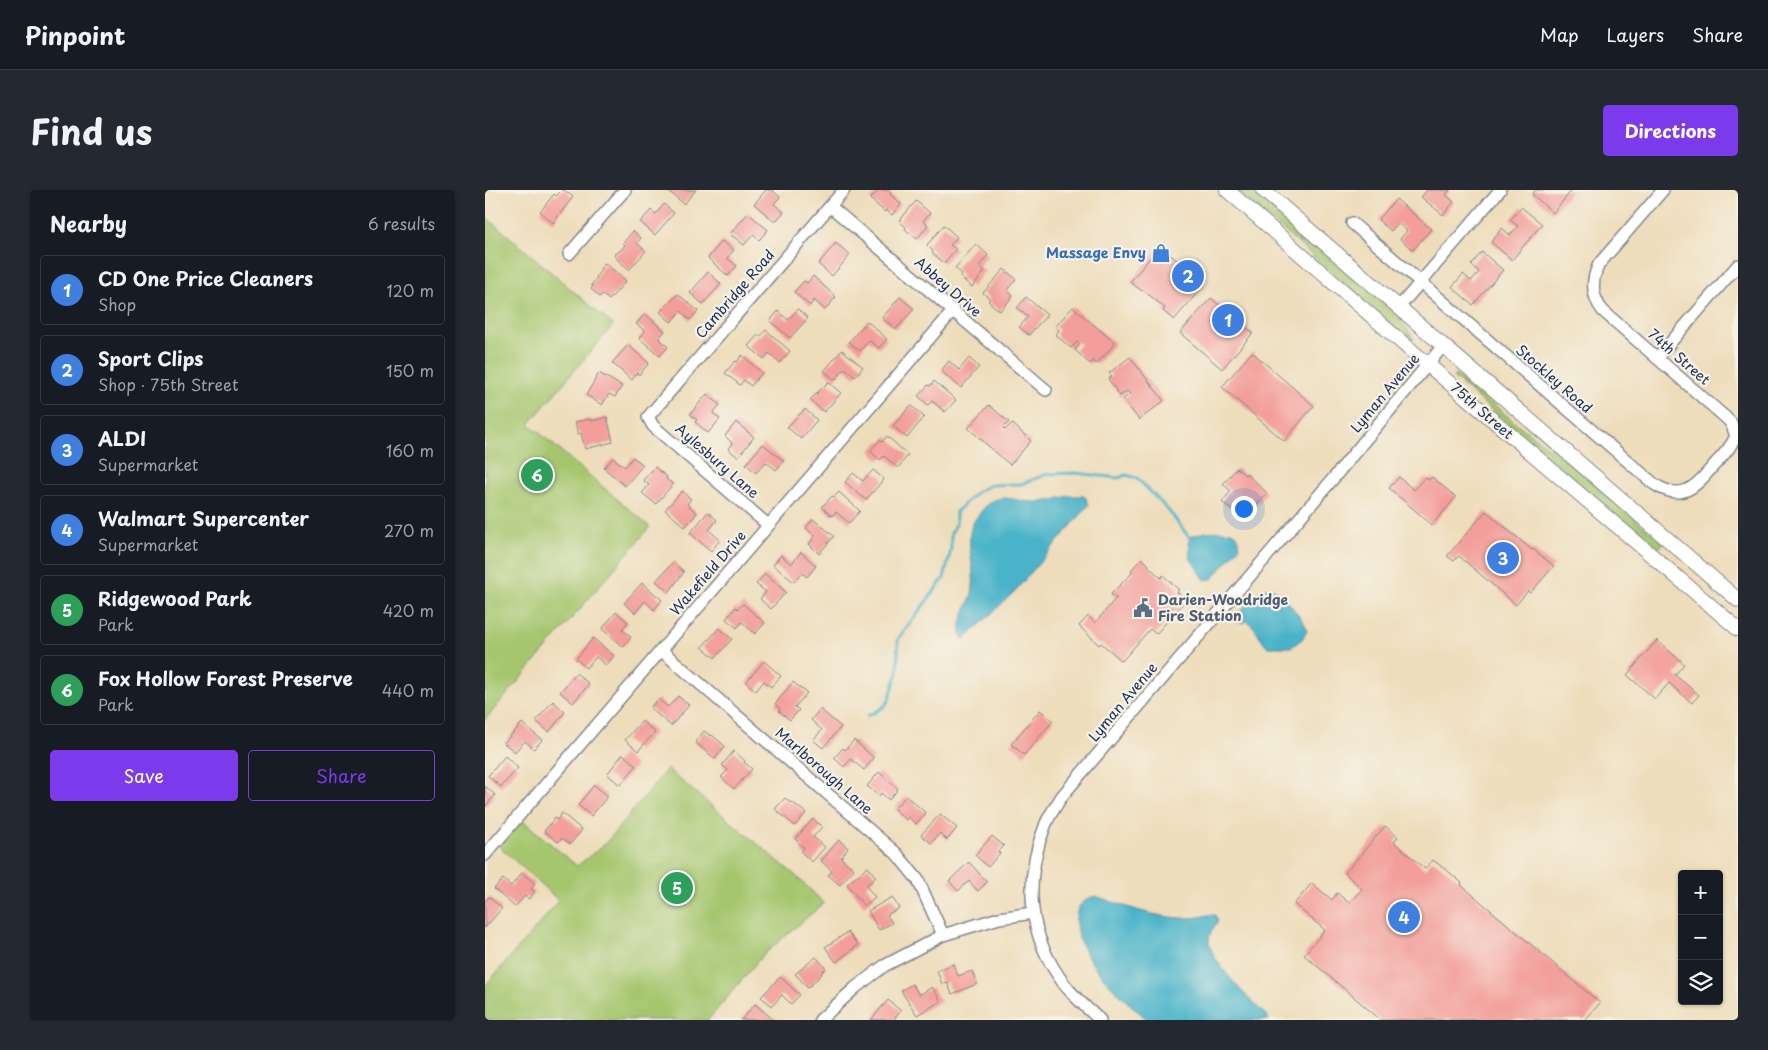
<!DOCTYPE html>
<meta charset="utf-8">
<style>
:root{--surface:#171b24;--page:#242831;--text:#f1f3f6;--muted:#9ea1a6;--line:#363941;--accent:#7c3aed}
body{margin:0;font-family:"Playpen Sans",sans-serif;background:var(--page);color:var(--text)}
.controls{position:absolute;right:15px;bottom:15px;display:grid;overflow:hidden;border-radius:5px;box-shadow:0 1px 4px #0004}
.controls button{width:45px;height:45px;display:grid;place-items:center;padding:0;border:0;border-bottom:1px solid var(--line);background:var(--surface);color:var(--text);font:25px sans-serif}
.you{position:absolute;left:758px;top:318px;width:18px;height:18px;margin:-12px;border:4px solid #fff;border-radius:50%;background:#1a73e8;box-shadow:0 0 0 8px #1a73e833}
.badge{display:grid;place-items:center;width:32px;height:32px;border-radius:50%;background:var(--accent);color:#fff;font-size:16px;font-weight:700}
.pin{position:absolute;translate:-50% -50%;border:2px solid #fff;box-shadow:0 1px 5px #0006}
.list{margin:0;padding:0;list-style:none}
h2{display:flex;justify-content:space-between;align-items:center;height:65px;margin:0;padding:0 20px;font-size:21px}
h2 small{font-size:16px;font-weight:400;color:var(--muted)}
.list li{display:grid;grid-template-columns:32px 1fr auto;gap:15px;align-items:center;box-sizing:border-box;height:70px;margin:0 10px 10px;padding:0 10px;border:1px solid var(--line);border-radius:5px}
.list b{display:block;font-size:19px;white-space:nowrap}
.list p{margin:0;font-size:16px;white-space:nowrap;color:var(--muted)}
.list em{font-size:16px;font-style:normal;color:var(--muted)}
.actions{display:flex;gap:10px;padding:15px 20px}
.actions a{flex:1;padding:11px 0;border:1px solid var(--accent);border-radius:5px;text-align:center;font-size:18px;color:var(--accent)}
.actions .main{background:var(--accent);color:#fff}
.icon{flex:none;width:28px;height:28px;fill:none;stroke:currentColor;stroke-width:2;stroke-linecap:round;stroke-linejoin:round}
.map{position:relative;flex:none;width:1253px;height:830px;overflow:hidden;border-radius:5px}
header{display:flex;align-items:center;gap:30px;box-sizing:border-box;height:70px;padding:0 25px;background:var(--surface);border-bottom:1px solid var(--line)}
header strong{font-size:24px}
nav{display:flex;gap:28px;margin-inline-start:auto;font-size:18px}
.intro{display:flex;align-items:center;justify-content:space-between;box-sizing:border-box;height:120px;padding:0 30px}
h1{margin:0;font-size:35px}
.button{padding:12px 22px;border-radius:5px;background:var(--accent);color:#fff;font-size:18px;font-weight:700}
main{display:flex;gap:30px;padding:0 30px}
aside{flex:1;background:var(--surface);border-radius:5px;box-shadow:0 1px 4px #0004}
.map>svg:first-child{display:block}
.green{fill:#a6c66e;stroke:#607a66}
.water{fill:#4ab3c9;stroke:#327194}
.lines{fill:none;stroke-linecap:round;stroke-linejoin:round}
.stream{stroke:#4ab3c9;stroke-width:3}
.building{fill:#f39e9a}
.minor-casing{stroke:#84868c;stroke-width:14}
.major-casing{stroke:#84868c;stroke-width:16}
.minor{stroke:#fff;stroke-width:11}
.major{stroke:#fff;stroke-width:14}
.labels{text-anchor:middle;stroke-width:4.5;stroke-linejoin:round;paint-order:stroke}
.shop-label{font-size:14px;font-weight:bold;fill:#366cbe;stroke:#f7f3e8;text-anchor:end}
.street-label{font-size:14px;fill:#1b2f5e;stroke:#f7f3e8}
.service-label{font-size:14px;font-weight:bold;fill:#4e5e75;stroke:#f7f3e8;text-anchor:start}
</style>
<header>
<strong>Pinpoint</strong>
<nav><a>Map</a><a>Layers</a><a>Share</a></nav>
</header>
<div class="intro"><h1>Find us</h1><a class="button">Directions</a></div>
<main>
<aside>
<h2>Nearby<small>6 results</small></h2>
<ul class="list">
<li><span class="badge" style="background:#3f7fe0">1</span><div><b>CD One Price Cleaners</b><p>Shop</p></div><em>120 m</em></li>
<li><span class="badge" style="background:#3f7fe0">2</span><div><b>Sport Clips</b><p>Shop · 75th Street</p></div><em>150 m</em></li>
<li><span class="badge" style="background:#3f7fe0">3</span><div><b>ALDI</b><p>Supermarket</p></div><em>160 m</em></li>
<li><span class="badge" style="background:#3f7fe0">4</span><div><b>Walmart Supercenter</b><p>Supermarket</p></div><em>270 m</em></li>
<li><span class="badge" style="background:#2e9e5b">5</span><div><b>Ridgewood Park</b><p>Park</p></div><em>420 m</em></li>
<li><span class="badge" style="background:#2e9e5b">6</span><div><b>Fox Hollow Forest Preserve</b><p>Park</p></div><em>440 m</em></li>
</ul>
<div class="actions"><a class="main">Save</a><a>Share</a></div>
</aside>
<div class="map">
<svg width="1253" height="830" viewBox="0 0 1253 830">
<rect width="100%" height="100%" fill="#f7f3e8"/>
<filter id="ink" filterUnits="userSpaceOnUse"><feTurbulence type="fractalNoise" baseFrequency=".02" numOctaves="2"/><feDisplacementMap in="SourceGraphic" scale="10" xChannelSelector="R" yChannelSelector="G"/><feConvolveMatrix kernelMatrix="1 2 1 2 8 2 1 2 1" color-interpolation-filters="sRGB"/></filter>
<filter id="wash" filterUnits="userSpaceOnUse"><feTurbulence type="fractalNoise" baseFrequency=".0096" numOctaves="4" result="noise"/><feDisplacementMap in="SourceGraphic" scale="20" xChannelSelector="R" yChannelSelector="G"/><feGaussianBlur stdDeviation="1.12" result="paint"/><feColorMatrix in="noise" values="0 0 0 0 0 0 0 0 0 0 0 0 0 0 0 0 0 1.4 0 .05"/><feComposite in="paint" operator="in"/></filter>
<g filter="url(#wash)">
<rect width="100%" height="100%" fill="#edb"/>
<g class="green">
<path d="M752 0H767L908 122 919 134 928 149 926 151Z"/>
<path d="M0 26 128 135 44 234 165 337 0 530Z"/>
<path d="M970 185 992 200 1028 231 1102 287 1178 353 1174 358 1111 309 968 187Z"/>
<path d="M182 579 310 685 339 713 278 765 223 830H0V796L74 711 14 656 37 630 92 676 120 654Z"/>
</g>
<g class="water">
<path d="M584 306H598L601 308 604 315 531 400 481 448H477C470 432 487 414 488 397 490 380 483 361 485 344 486 335 490 329 495 323 514 297 528 313 553 312 563 312 574 308 584 306Z"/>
<path d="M736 341 746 342 752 345 755 357 727 389 720 390 705 368 704 347 720 342Z"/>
<path d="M785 397 797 404 820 434 822 441 818 448 807 457H783C775 449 771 437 762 431L757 433 750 431 752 425 773 402Z"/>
<path d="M610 706C646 718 689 736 727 724L730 725 733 730C731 736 725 741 724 748 721 768 767 812 782 826L784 830H663C636 807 588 766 591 727 592 715 599 710 610 706Z"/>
</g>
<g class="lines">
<path class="stream" d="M382 526C407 515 403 512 411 487L413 484V449L459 388 466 360V343L471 334V322L493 301 506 295 536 294 563 284 591 283 633 288 641 285 652 288 683 320 704 347"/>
</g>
<g id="blocks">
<g class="building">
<path d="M77 0H79L88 7 68 33 55 22 69 4 71 6Z"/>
<path d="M182 0H211L199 14Z"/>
<path d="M281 0H287L295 7 289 14 299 22 290 32 269 14Z"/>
<path d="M394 0H403L406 3 405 4 416 14 407 25 401 20 400 22 385 9Z"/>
<path d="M942 0H965L961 5 969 12 958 25 936 7Z"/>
<path d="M1050 0H1087L1068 23 1047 4Z"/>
<path d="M911 9 946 39 928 60 915 49 922 41 913 33 906 41 893 30Z"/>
<path d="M431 11 445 23 438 31 443 35 432 49 420 39 421 37 414 31Z"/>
<path d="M179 14 189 23 170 45 155 32 166 20 171 24Z"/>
<path d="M1036 17 1057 34 1027 70 1006 52 1017 38 1025 45 1033 36 1025 30Z"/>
<path d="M263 23 283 40 274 50 268 45 259 55 245 44Z"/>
<path d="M459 35 472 47 465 55 471 59 459 73 447 63 448 61 442 55Z"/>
<path d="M148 41 156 48 152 53 161 61 144 80 130 67 129 64 135 61 140 55 138 53Z"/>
<path d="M237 51 249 60 242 68 252 76 243 86 223 68Z"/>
<path d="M351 53 365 65 347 86 333 74Z"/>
<path d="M491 54 503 65 494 76 500 81 487 97 475 87 477 84 470 78Z"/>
<path d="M675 56 720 94 689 130 678 121 680 118 658 100 657 101 645 92Z"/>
<path d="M997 62 1018 80 988 115 967 97 978 84 986 91 994 82 986 75Z"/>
<path d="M120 73 141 91 124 110 117 104 115 107 106 99 108 96 106 95 112 88 111 87 116 80 115 79Z"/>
<path d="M519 79 531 89 522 100 528 106 515 121 503 111 505 109 498 103Z"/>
<path d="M223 82 236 94 218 114 205 103Z"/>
<path d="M328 86 351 107 340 120 329 110 325 116 309 102 319 91 322 93Z"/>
<path d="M193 104 213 121 205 130 196 121 186 132 175 122Z"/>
<path d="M415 107 429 119 411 139 397 128Z"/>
<path d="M541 107 562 125 544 145 534 137 543 127 532 118Z"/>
<path d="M726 108 768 143 737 179 695 143Z"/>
<path d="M588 117 630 153 612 174 608 171 605 174 590 160 595 154 592 152 586 158 571 145 574 140 570 137Z"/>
<path d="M313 119 323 128 305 148 285 131 293 121 303 130Z"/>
<path d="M160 124 180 141 174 148 183 157 175 166 154 148 160 141 151 134Z"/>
<path d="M382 131 402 149 394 158 384 150 375 161 364 152Z"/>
<path d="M281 140 305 161 295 173 284 163 279 169 263 156 273 145 275 147Z"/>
<path d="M143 155 164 173 154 185 152 183 147 190 127 173Z"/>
<path d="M357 160 378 177 370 187 360 178 350 190 339 181Z"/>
<path d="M767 162 829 216 799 251 737 197Z"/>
<path d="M257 165 277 183 266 196 259 190 255 195 240 183 250 171 252 172Z"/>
<path d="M645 167 679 211 654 230 638 209 645 204 642 201 635 206 623 189 627 186 624 183Z"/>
<path d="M484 168 494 177 476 198 456 181 464 171 474 180Z"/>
<path d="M114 183 137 196 130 207 124 204 117 215 101 205Z"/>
<path d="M449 191 471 210 460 222 447 211 443 215 433 206 443 195 445 196Z"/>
<path d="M343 192 356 203 339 222 325 210Z"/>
<path d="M222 204 235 215 228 223 235 229 223 243 210 232 212 230 205 224Z"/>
<path d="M426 215 439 227 422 248 408 236Z"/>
<path d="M504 215 524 232 518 238 520 240 527 233 546 251 525 275 483 238Z"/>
<path d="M320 219 332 230 316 249 302 237Z"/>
<path d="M122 227 128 252 100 259 96 243 93 244 90 232 105 229 106 231Z"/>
<path d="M251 232 269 247 253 267 243 259 247 253 240 246Z"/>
<path d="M402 246 423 265 413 278 399 266 395 270 385 261 395 250 397 252Z"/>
<path d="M278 254 299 271 291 280 281 272 271 283 261 274Z"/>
<path d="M148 267 158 275 140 296 119 278 128 268 140 277Z"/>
<path d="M170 277 182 287 181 289 188 294 171 314 157 303 164 295 158 290Z"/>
<path d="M752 278 760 285 761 283 782 303 767 320 759 313 750 323 737 312 746 301 738 294Z"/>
<path d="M388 280 399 289 381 310 360 292 368 283 378 291Z"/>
<path d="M914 287 929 300 940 287 944 290 947 287 971 307 947 335 904 298Z"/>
<path d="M197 301 206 309 202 314 212 323 200 337 180 320Z"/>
<path d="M354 302 375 321 364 333 351 322 347 326 337 317 347 306 349 307Z"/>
<path d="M1001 321 1047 360 1048 359 1069 376 1045 403 1043 401 1031 415 974 366 969 371 962 366Z"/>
<path d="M223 322 232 330 224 340 235 350 226 361 205 343Z"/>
<path d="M328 329 349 346 334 364 324 354 330 346 321 338Z"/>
<path d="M316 362 331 376 322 387 317 383 309 392 288 375 296 365 306 374Z"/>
<path d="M657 368 664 375 663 376 676 388 678 385 694 400 692 402 701 410 671 444 665 439 637 471 616 453 614 455 594 436 603 426 610 433 631 408 626 404 648 382 646 380Z"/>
<path d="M188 372 199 382 184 402 171 391Z"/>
<path d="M280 384 301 402 286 419 275 409 281 402 271 394Z"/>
<path d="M157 393 177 410 169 420 160 411 150 423 139 413Z"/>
<path d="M258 414 280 433 270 444 257 432 252 438 241 429 251 417 253 419Z"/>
<path d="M131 422 143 432 137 439 146 447 138 457 117 439Z"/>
<path d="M234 438 247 449 230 468 217 457Z"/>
<path d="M108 448 129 466 121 475 111 467 101 478 91 469Z"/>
<path d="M1172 450 1199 474 1190 485 1214 505 1207 513 1184 493 1170 509 1142 485Z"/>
<path d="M279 471 296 486 286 497 279 491 271 501 261 492Z"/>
<path d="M91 483 104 494 88 513 75 502Z"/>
<path d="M308 492 322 503 310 517 314 520 305 530 294 521 295 519 290 514Z"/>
<path d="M193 506 204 515 186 536 165 518 173 509 183 517Z"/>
<path d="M68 511 80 522 64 542 51 531Z"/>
<path d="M335 519 356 537 338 558 328 550 337 540 326 530Z"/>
<path d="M555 520 568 531 539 565 526 554Z"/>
<path d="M157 531 170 542 153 561 140 550Z"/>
<path d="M37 533 57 550 49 559 40 551 30 562 19 553Z"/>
<path d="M219 541 226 546 227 545 240 556 230 569 210 552Z"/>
<path d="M369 550 389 568 379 580 366 569 359 577 349 568 358 558 360 560Z"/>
<path d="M249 561 260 571 259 572 267 579 249 599 236 587 243 580 237 575Z"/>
<path d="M138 564 151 576 135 595 122 584Z"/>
<path d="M20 566 33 578 16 597 3 586Z"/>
<path d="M394 582 413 599 404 610 396 603 394 606 382 596Z"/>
<path d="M109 595 123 606 106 626 93 615Z"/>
<path d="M0 596 10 605 0 617Z"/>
<path d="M421 606 441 623 431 634 423 627 421 630 409 619Z"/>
<path d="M300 608 306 613 307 612 321 623 310 636 290 619Z"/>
<path d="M77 623 97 640 85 654 77 648 73 652 59 641 70 628 72 630Z"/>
<path d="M455 624 472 638 462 650 455 643 446 653 436 645Z"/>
<path d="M328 629 337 637 328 647 340 657 327 672 316 662 319 658 310 649Z"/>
<path d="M900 636 913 647 909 652 940 679 948 670 964 682 977 693 976 695 1115 813 1100 830H896L819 765 840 740 809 714 827 693 847 710 852 703 864 713 877 699 860 683Z"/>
<path d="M507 646 519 656 513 662 515 663 503 677 490 665Z"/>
<path d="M354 650 363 658 356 668 369 679 355 695 343 685 347 681 336 671Z"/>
<path d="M484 672 502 692 493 701 484 691 473 701 464 691Z"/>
<path d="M383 677 391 687 381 696 390 707 379 716 362 694Z"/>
<path d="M37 683 50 694 46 699 50 702 44 709 40 706 30 717 9 699 18 689 26 696Z"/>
<path d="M4 707 17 718 0 738V711Z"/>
<path d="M407 707 414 718 402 725 407 733 394 740 383 721Z"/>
<path d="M363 742 373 755 351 772 340 757Z"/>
<path d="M331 767 341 778 336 783 337 784 323 798 310 784Z"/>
<path d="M468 774 473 786 487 781 492 794 467 804 462 792 457 794 452 781Z"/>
<path d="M295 787 315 805 306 814 297 805 287 816 276 807Z"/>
<path d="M427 794 434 805 447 797 456 811 432 825 416 801Z"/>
<path d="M403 810 416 821 408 830H386Z"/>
<path d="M270 814 289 830H256Z"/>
</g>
</g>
</g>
<g filter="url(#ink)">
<use href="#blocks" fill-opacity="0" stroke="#84868c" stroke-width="1"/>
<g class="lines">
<g class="minor-casing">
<g id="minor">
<path d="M1178 0 1114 74C1106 91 1106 106 1118 121L1240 227 1246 233 1251 246"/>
<path d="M345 16 561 200"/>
<path d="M867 33 1169 294C1198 313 1211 296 1230 274 1239 265 1246 257 1251 246"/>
<path d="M84 64 140 0"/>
<path d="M914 117 1015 0"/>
<path d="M1172 168 1253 75"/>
<path d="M283 335 168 236 163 227 359 0"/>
<path d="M176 460 411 663 433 690 458 745"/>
<path d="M0 665 468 121"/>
<path d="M335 830 370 798 399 776 458 745 514 728 548 723"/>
<path d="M615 830C603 819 590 808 580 795 543 747 538 692 560 636 564 625 571 616 577 606L847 290 958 156"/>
</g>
</g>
<g class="major-casing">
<g id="major">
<path d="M742 0 921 156 1253 439"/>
<path d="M778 0 1253 410"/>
</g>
</g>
<use href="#minor" class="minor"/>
<use href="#major" class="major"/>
</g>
</g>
<defs>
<g id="shop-bare" transform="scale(1.5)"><path d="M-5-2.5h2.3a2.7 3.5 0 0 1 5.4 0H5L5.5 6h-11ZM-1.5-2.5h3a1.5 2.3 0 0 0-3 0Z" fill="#3f7fe0" stroke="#f7f3e8" stroke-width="2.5" paint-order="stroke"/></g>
<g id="civic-bare" transform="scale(1.5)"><path d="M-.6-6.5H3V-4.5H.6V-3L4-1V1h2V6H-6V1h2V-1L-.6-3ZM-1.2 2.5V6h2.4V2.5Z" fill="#5c6f8a" stroke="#f7f3e8" stroke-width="2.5" paint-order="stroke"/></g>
</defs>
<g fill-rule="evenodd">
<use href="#shop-bare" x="676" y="63"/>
<use href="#civic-bare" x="658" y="418"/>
</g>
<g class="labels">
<g class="shop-label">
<text x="661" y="68">Massage Envy</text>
</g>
<g class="street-label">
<text transform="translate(463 97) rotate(41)" y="5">Abbey Drive</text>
<text transform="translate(250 104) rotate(-49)" y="5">Cambridge Road</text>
<text transform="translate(1194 167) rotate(41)" y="5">74th Street</text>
<text transform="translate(1069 189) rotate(41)" y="5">Stockley Road</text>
<text transform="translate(900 203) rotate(-50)" y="5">Lyman Avenue</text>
<text transform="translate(997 221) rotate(41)" y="5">75th Street</text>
<text transform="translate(232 271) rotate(41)" y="5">Aylesbury Lane</text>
<text transform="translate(223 383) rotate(-49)" y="5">Wakefield Drive</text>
<text transform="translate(638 512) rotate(-50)" y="5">Lyman Avenue</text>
<text transform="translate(339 581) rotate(41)" y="5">Marlborough Lane</text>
</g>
<g class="service-label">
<text x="673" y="415">Darien-Woodridge<tspan x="673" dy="16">Fire Station</tspan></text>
</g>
</g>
</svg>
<div class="controls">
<button>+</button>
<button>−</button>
<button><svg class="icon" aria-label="layers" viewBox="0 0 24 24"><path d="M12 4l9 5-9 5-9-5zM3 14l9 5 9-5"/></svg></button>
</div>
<div class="you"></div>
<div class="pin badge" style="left:743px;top:130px;background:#3f7fe0">1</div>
<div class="pin badge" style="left:703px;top:86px;background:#3f7fe0">2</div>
<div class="pin badge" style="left:1018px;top:368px;background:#3f7fe0">3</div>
<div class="pin badge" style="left:919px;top:727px;background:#3f7fe0">4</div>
<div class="pin badge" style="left:192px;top:698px;background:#2e9e5b">5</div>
<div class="pin badge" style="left:52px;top:285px;background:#2e9e5b">6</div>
</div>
</main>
